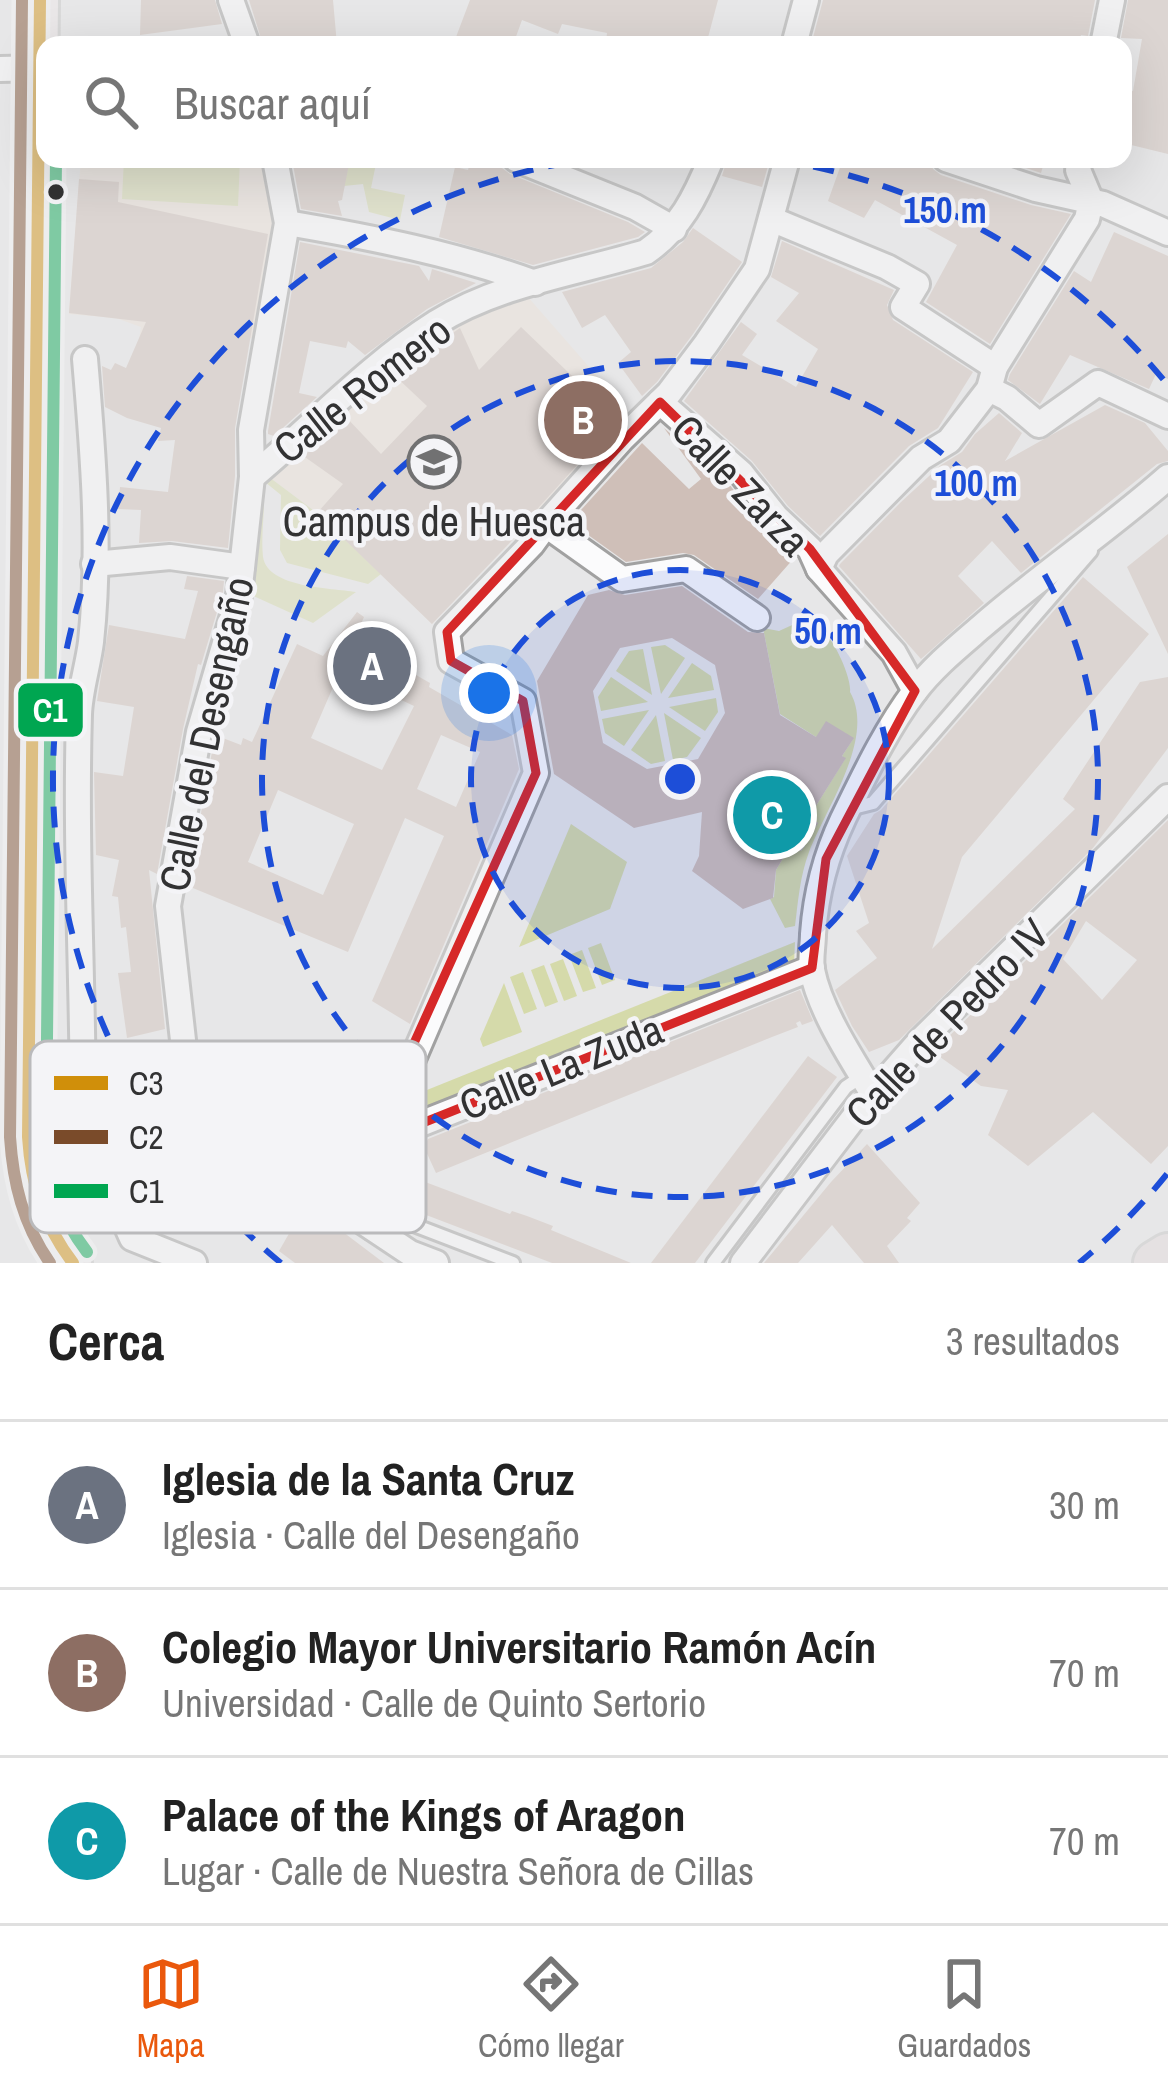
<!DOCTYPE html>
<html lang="es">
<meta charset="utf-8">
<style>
:root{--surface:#fff;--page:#f6f6f6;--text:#222;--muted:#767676;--line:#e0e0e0;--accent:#ea580c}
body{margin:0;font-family:"Archivo Narrow",sans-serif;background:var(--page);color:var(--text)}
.you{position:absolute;left:489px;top:693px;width:42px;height:42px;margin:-30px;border:9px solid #fff;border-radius:50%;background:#1a73e8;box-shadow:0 0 0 18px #1a73e833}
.badge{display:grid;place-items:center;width:78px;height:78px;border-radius:50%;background:var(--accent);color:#fff;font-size:39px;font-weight:700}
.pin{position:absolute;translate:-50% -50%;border:6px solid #fff;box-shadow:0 3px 12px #0006}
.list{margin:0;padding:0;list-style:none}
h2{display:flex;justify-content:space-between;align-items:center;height:156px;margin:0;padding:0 48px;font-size:51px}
h2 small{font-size:39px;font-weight:400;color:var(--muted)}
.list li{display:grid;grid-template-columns:78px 1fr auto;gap:36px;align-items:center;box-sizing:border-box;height:168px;padding:0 48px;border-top:3px solid var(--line)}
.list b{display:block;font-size:45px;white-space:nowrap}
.list p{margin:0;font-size:39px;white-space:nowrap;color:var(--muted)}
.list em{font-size:39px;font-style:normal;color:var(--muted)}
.icon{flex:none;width:66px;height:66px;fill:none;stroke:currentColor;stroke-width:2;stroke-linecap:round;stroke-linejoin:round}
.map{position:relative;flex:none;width:1168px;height:1263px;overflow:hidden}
.search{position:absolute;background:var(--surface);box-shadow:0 12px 48px #0002;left:36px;right:36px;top:36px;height:132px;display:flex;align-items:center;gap:30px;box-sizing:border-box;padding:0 42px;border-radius:24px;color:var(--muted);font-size:45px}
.sheet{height:660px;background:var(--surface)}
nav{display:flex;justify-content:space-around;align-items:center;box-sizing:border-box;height:168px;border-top:3px solid var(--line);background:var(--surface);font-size:33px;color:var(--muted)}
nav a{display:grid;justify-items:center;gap:6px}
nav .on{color:var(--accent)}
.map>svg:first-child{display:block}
.education{fill:#eae0d7}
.green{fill:#d5daaa}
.building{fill:#cfbfb8;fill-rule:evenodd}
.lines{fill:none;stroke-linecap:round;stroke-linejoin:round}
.lane-casing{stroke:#a1a1a1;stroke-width:18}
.street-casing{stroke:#a1a1a1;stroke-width:30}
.primary-casing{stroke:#c5c5c6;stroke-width:42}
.highway-casing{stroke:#c5c5c6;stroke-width:48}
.lane{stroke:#fbfbfc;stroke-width:12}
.street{stroke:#fbfbfc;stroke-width:24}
.primary{stroke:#ede7e9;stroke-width:36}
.highway{stroke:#e3d9dc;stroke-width:42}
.bus-1-casing{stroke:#f4f4f7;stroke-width:21}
.bus-2-casing{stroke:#f4f4f7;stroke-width:21}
.bus-3-casing{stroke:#f4f4f7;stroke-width:21}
.bus-1{stroke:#d08f0a;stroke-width:12}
.bus-2{stroke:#7a4b2a;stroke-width:12}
.bus-3{stroke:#00a651;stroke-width:12}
.marked{fill:none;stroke:#d62828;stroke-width:9;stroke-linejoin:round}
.ring{fill:none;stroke:#1d4ed8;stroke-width:6;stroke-dasharray:21 15}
.bus-dot{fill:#323233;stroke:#f4f4f7;stroke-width:4.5}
.labels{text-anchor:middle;stroke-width:9;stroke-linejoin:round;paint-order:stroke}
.street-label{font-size:42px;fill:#323233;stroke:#f4f4f7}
.poi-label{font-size:42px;fill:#323233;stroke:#f4f4f7}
.key{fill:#f4f4f7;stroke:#bababc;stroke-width:3}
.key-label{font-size:33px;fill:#323233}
.centre{fill:#1d4ed8;stroke:#f4f4f7;stroke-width:6}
.ring-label{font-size:36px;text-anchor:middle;font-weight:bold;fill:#1d4ed8;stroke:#f4f4f7;stroke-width:9;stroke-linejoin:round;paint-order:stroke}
.line-badge{stroke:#f4f4f7;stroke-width:4.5}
.badge-label{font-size:33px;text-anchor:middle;font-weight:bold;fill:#fff}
</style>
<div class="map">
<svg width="1168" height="1263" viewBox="0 0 1168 1263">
<rect width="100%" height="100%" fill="#e7e7e8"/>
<g class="education">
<path d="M81 159H264L278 236 258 339 223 335 137 353 141 327 116 318 69 314Z"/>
<path d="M527 296 632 416 432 624 317 513 265 474 416 348 495 308Z"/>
</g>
<g class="green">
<path d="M124 159H240L238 206 122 199Z"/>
<path d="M350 159H377L371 188 405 195 400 220 369 212 363 184 344 186Z"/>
<path d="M265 474 317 513 381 574 368 584 287 563 280 550 281 495 265 482Z"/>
<path d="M264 500C264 518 261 539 263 557 268 588 331 588 356 592L313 623 251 595Z"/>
<path d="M801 621C805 621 808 621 812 622 829 627 852 676 850 692 876 737 826 808 809 852 800 876 798 901 795 926L785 928 770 899 774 897 776 870 791 845 801 851 805 846 795 839 814 829 818 823 809 817 845 759 842 756 853 739 816 737 780 714 763 628 779 631Z"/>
<path d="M665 645 685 658 661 694 651 647Z"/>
<path d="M643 649 652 695 616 671 629 651Z"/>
<path d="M692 663 711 676 714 690 668 698Z"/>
<path d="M611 677 648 702 601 711 598 697Z"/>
<path d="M716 698 718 712 705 731 669 707Z"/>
<path d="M649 710 624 746 605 733 602 719Z"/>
<path d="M664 713 701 738 687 757 673 760Z"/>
<path d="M656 715 665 761 651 764 631 750Z"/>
<path d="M571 824 627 862 610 909 519 947Z"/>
<path d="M795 942 794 963 408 1116 417 1094Z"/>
<path d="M601 943 615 980 602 985 588 948Z"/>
<path d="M582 950 596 988 583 992 569 955Z"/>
<path d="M563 959 577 996 564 1001 550 964Z"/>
<path d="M544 965 558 1002 545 1007 531 970Z"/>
<path d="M523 972 537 1009 524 1014 510 977Z"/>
<path d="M504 983 522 1032 483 1047 480 1039Z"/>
</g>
<g class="building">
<path d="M141 0H215L222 24 140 35Z"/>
<path d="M249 0H333L337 45H263Z"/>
<path d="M470 0H718L706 45H625L606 41 607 33 562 24 558 34 522 20 513 45H453Z"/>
<path d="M823 0H1095L1088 36 1081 35 1079 45H811Z"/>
<path d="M1128 0H1168V154L1123 143V89L1133 91 1142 39 1121 38Z"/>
<path d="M292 159H350L342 200 338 201 342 216 301 209Z"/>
<path d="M471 159H500L502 168 510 174 628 222 645 232 638 237 533 265 439 237 455 167 468 170Z"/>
<path d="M727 159H770L762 187 722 176Z"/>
<path d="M843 159H930L933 169 941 175 1031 205 1071 214 990 344 926 302 957 245 875 200 864 218 828 201Z"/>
<path d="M998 159H1045L1041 173Z"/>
<path d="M79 179 119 182 118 202 268 234 235 428V476L228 548 172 541 139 543 141 510 118 509 120 487 168 492 175 440 158 441 161 428 127 418 105 407 102 366 111 370 115 363 126 368 146 322 69 313Z"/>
<path d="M693 228 742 262 693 334 657 382 642 396 618 363 631 352 605 315 582 328 562 292 651 268 683 242Z"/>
<path d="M1114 232 1168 256V379L1156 374 1149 389 1070 355 1040 404 1008 380 1010 374 1074 271 1091 282Z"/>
<path d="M782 241 894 290 887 305 893 320 973 372 938 428 909 446 820 536 788 506 752 461 684 401 741 322 757 334 742 355 796 387 818 349 776 321 799 293 771 277Z"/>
<path d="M300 242 419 266 429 281 432 269 476 283 427 309 365 355 348 341 346 348 310 341 299 393 317 397 274 436 268 434V431Z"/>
<path d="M521 327 618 420 539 507 519 533 432 624 317 513 343 484 302 455 345 416 381 454 427 406 393 374 460 328 479 370Z"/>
<path d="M1105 405 1145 423 1168 451V461L1157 464 1021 573 992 541 958 576 984 603 921 659 839 566 840 564 901 502 941 465 962 452 975 434 999 413 1022 433 1005 461Z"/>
<path d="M664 428 729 484 763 528 795 557 758 599 694 555 683 553 626 562 570 522 642 443 689 489 701 479Z"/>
<path d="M1168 534V654L1127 567Z"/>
<path d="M187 576 224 581 223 592 201 665 198 664 183 729 157 874 149 870 165 1029 127 1038 118 973 131 972 126 927 121 928 118 897 112 896 119 860 96 855 94 772 123 776 134 707 97 701 109 625 185 639 198 591 184 589Z"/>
<path d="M1083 577 1149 634 962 857 932 949 1075 809 1063 799 1140 682 1168 677V748L1093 848 899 1040 869 1052 852 1026 835 990 877 958 856 931 869 923 847 856 874 814 881 810Z"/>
<path d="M682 586 748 632 764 633 780 715 816 737 826 721 854 738 842 756 846 758 809 817 818 823 800 851 791 845 776 870 773 898 743 909 692 871 699 856 702 812 634 828 554 774 537 681 588 595 609 590 625 595ZM672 638 715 665 725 713 698 759 647 769 603 743 593 691 620 648Z"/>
<path d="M357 612 364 617 353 642 403 665 402 667 430 683 429 687 512 735 519 769 410 1024 372 1001 444 836 405 818 348 952 188 886 215 735 241 745 243 738 252 742 297 644 323 656ZM340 671 414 706 382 770 311 738ZM441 735 480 752 456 807 417 789ZM278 790 354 824 323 895 248 862Z"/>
<path d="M1168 820V1146L1151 1164 1093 1112 1028 1166 988 1135 1008 1090 981 1086 933 1052ZM1086 921 1137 960 1102 1000 1063 959Z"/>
<path d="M800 990 813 1021 802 1025 800 1021 796 1023 798 1027 772 1037 436 1173 424 1147 428 1139Z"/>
<path d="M808 1056 837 1077 695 1263H651Z"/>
<path d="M867 1144 920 1203 907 1218 911 1221 887 1246 899 1263H864L832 1225 798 1263H764L831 1182Z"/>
<path d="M412 1177 510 1214 512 1211 527 1216 553 1226 551 1230 631 1263H552L400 1205Z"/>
<path d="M306 1204 384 1263H295L279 1251Z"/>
</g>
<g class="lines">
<g class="lane-casing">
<g id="lane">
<path d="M849 809 873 803 1091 551"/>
<path d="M380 1212 513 1263"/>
<path d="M713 1263 846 1087 861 1077"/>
</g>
</g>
<g class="street-casing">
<g id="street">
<path d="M231 0 247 45"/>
<path d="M794 45 806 0"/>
<path d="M1103 45 1112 0"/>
<path d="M0 69 45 68"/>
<path d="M275 159 287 223 251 430 252 477 239 595 199 732 168 906 185 1058 293 1175 410 1253 436 1263"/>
<path d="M516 159 635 207 674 229"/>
<path d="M946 159 1036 189 1103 204 1168 233"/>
<path d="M1080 159 1078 170 1091 201"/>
<path d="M771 219 887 267 917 284 903 307 995 367"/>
<path d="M287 223C370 237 456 254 535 283"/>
<path d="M85 359C93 452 101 549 91 642 88 666 80 690 79 714 75 849 83 983 83 1117L91 1146 132 1238 194 1263"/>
<path d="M989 389 1007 398 1039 425 1098 383 1168 416"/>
<path d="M660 402 741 473 776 517 810 549 819 569 894 653 915 691"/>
<path d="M252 477C313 426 368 366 436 323 498 284 577 273 646 252 680 229 696 196 711 159"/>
<path d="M546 525 622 579 686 569 757 618"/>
<path d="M94 564 170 557 242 567"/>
<path d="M819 569 826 554 921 458 949 441 989 389 995 367 1087 219 1091 201"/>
<path d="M873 1094C852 1059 820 1011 812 970 810 959 813 945 813 934 816 892 825 857 843 819 864 776 886 729 915 691 933 667 959 646 981 627 1042 574 1108 530 1168 477"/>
<path d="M340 1207 366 1168 536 773 523 701 451 661 447 632 532 544 551 518 622 439 669 393 706 344 757 269 787 159"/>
<path d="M373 1228 415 1126 812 968"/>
<path d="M743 1263 862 1107 920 1041 1168 797"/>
</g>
</g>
<g class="primary-casing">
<path id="primary" d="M40 0 28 1137C30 1185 41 1225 73 1263"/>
</g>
<g class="highway-casing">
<path id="highway" d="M1155 1263 1168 1255"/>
</g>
<use href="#lane" class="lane"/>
<use href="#street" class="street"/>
<use href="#primary" class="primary"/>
<use href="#highway" class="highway"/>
<g class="bus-1-casing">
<path id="bus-1" d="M40 0 28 1137C31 1185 44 1225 73 1263"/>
</g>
<g class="bus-2-casing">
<path id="bus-2" d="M22 0 10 1137C13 1183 23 1224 50 1263"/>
</g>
<g class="bus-3-casing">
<path id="bus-3" d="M56 159 46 1136C49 1181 60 1217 87 1252"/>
</g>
<use href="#bus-1" class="bus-1"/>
<use href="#bus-2" class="bus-2"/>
<use href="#bus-3" class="bus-3"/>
</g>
<path d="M0 0H1168V1263H0ZM660 402 810 549 915 691 826 859 812 968 415 1126 373 1228 340 1207 536 773 523 701 451 661 447 632Z" fill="#e7e7e8" fill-opacity=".55" fill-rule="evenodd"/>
<path class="marked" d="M660 402 810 549 915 691 826 859 812 968 415 1126 373 1228 340 1207 536 773 523 701 451 661 447 632Z"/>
<circle cx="680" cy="779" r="209" fill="#1d4ed8" fill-opacity=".12"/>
<g class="ring">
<circle cx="680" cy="779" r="209"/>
<circle cx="680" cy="779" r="418"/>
<path d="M1167 1174A627 627 0 0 1 1079 1263M281 1263A627 627 0 0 1 582 160M778 160A627 627 0 0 1 1167 384"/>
</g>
<defs>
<g id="university-ring" transform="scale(2.7)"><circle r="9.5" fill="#f4f4f7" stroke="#717172" stroke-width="1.5"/><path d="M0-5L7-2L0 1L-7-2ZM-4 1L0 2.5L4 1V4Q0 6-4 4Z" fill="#717172"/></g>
</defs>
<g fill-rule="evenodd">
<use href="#university-ring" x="434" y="462"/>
</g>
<circle class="bus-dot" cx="56" cy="192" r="10"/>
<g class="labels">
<g class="street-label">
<text transform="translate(362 389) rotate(-38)" y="15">Calle Romero</text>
<text transform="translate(741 485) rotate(46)" y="15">Calle Zarza</text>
<text transform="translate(206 734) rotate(-78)" y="15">Calle del Desengaño</text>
<text transform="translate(947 1023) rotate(-46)" y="15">Calle de Pedro IV</text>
<text transform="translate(561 1067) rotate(-22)" y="15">Calle La Zuda</text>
</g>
<g class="poi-label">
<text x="434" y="536">Campus de Huesca</text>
</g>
</g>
<rect x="30" y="1041" width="396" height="192" rx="18" class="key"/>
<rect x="54" y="1076" width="54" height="14" fill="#d08f0a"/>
<rect x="54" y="1130" width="54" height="14" fill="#7a4b2a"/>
<rect x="54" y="1184" width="54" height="14" fill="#00a651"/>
<g class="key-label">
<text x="129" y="1095">C3</text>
<text x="129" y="1149">C2</text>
<text x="129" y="1203">C1</text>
</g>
<circle cx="680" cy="779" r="18" class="centre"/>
<g class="ring-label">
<text x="945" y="223">150 m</text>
<text x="976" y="496">100 m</text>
<text x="828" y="644">50 m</text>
</g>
<rect class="line-badge" x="16" y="681" width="69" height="58" rx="12" fill="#00a651"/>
<g class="badge-label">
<text x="50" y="722">C1</text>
</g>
</svg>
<div class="you"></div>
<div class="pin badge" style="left:372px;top:666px;background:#6b7280">A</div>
<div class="pin badge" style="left:583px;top:420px;background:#8d6e63">B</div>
<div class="pin badge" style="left:772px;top:815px;background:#0f9aa8">C</div>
<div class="search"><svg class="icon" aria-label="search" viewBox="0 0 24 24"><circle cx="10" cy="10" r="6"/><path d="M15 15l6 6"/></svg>Buscar aquí</div>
</div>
<section class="sheet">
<h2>Cerca<small>3 resultados</small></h2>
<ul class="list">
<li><span class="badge" style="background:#6b7280">A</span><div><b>Iglesia de la Santa Cruz</b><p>Iglesia · Calle del Desengaño</p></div><em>30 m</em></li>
<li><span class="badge" style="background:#8d6e63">B</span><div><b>Colegio Mayor Universitario Ramón Acín</b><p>Universidad · Calle de Quinto Sertorio</p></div><em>70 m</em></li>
<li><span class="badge" style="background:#0f9aa8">C</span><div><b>Palace of the Kings of Aragon</b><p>Lugar · Calle de Nuestra Señora de Cillas</p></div><em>70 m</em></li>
</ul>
</section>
<nav>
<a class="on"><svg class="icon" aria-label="map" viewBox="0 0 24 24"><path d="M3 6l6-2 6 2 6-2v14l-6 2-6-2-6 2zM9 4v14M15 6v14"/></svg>Mapa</a>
<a><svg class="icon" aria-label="directions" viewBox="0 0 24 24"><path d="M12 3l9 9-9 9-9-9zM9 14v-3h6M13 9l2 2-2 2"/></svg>Cómo llegar</a>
<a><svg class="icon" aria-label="saved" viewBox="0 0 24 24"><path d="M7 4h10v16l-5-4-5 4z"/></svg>Guardados</a>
</nav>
